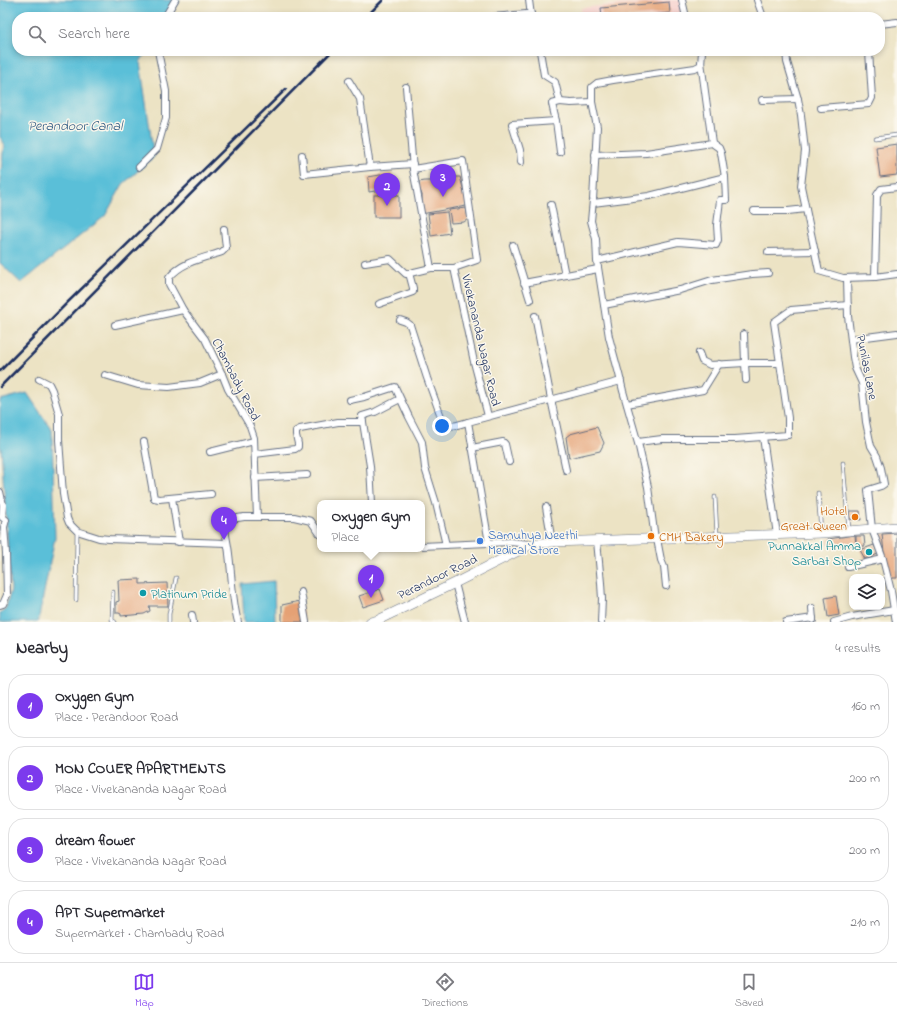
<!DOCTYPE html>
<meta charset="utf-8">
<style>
:root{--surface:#fff;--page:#f7f7f7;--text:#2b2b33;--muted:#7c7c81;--line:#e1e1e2;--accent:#7c3aed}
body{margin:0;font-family:"Indie Flower",sans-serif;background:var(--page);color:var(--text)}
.controls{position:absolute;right:12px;bottom:12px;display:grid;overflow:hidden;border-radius:8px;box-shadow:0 2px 6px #0003}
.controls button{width:36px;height:36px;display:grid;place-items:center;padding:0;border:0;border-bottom:1px solid var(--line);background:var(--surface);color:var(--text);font:20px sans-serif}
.you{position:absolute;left:442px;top:426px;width:14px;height:14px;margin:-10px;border:3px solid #fff;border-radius:50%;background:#1a73e8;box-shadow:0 0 0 6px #1a73e833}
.badge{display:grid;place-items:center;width:26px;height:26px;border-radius:50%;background:var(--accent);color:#fff;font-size:13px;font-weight:700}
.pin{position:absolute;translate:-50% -33px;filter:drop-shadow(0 1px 2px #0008)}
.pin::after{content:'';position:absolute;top:21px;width:14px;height:12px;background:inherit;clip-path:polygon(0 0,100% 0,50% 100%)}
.popup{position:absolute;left:317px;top:500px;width:108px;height:52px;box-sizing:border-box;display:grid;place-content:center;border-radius:8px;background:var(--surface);filter:drop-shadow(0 1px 3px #0005);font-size:13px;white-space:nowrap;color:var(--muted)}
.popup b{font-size:15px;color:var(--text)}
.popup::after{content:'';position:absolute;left:50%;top:100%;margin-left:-8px;border:8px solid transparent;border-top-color:var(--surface)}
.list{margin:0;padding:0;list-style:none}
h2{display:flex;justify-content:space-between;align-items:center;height:52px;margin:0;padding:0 16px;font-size:17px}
h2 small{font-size:13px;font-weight:400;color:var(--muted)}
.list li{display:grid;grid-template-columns:26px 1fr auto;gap:12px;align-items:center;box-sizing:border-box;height:64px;margin:0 8px 8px;padding:0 8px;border:1px solid var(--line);border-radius:16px}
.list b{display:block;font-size:15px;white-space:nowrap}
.list p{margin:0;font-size:13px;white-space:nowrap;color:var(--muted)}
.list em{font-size:13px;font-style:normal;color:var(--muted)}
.icon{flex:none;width:22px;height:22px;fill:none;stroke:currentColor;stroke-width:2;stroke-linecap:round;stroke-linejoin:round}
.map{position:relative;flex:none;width:897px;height:622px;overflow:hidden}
.search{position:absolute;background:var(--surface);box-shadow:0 2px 6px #0003;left:12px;right:12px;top:12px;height:44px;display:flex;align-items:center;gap:10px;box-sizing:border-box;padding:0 14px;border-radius:16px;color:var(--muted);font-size:15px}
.sheet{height:340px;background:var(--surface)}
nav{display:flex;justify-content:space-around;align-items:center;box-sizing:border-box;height:56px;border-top:1px solid var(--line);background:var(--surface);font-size:11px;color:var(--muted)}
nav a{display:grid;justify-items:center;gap:2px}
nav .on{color:var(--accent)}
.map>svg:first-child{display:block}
.built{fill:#f7d0cd}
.water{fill:#5abfd8;stroke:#3a779b}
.building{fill:#e5a175}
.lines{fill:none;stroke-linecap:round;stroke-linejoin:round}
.service-casing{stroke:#646e82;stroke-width:4.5}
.minor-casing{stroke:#646e82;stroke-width:8}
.secondary-casing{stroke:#646e82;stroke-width:10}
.service{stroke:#fff;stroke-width:3}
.minor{stroke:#fff;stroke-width:6}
.secondary{stroke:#fff;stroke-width:9}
.rail{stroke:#1b2f5e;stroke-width:2.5}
.food-dot{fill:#e8710a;stroke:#fbf7ec;stroke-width:1.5}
.shop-dot{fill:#3f7fe0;stroke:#fbf7ec;stroke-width:1.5}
.culture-dot{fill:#0f9aa8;stroke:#fbf7ec;stroke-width:1.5}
.labels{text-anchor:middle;stroke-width:3;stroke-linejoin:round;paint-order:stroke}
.street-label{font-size:13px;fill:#1b2f5e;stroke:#fbf7ec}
.food-label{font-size:13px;fill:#c56008;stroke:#fbf7ec;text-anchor:end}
.shop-label{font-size:13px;fill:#366cbe;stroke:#fbf7ec;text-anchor:start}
.culture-label{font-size:13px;fill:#0d838f;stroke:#fbf7ec;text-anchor:end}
.water-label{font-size:14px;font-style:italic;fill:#2e5a83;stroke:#fbf7ec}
</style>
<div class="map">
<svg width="897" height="622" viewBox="0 0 897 622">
<rect width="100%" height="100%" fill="#fbf7ec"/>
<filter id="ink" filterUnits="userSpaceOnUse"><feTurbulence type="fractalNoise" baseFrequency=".025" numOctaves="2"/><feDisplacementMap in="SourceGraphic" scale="8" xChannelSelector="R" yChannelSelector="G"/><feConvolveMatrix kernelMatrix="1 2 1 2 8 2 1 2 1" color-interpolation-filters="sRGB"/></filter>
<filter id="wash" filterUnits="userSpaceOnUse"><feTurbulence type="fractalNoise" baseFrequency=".012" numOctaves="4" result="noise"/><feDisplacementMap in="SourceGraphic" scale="16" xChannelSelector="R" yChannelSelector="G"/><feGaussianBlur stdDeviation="0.9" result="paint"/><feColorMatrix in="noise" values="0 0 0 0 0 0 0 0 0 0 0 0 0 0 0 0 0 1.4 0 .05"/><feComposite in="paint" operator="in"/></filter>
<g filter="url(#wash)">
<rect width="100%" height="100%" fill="#ece3c4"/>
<path class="built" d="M657 0H681L684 17H582L581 8Z"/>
<g class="water">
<path d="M0 0H180L169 17H17V51H147L140 62 154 157 123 184 105 216 21 283 0 263V180L4 143 0 137Z"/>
<path d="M27 393 52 430 55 537 38 622H0V613L6 608 11 590 1 448 0 447V400Z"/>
<path d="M274 581 275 622H244L242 584Z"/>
</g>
<g id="blocks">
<g class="building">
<path d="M669 2 670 13 629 17H606V15L602 16 601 8Z"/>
<path d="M897 144V175L880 177 876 147Z"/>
<path d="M392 173 396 194H381V190L369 192 368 177Z"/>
<path d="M455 177H460L467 203 466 206 421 214 422 207V195L419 187V182L425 181H431L436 179Z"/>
<rect x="374" y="195" width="25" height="22"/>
<path d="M466 208 468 219 464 222 451 223 449 210Z"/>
<path d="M447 212 450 233 431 236 428 214Z"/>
<path d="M597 427 604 443 600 451 569 458 566 437 570 434Z"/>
<path d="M849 511H860L861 520 850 519Z"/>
<path d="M897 533V578H890L884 553 882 534Z"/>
<path d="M855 535 856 545H828V539Z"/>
<path d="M856 536H864L865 546H856Z"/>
<path d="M874 545 878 554 865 559 860 550Z"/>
<path d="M140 579V584L167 583 168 606H149L150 611 144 614 121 616V614L119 613H116V602L119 601 118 580Z"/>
<path d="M380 589 384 600 363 607 359 596Z"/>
<path d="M836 596 839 615 828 617 825 598Z"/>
<path d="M300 601 304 622H282V605Z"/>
</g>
</g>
</g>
<g filter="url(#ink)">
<use href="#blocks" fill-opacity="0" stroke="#646e82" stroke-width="1"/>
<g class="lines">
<g class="service-casing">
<g id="service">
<path d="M875 138 897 135"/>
<path d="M843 463 849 530"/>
<path d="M818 493 821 531"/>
<path d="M715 497 717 535"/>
<path d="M113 592 112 620 115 622"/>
<path d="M76 600 77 531"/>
<path d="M169 622V614L176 578"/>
</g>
</g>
<g class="minor-casing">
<g id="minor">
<path d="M529 0 531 16"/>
<path d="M682 0 686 17"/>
<path d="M757 0 763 17"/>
<path d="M165 17 175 0"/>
<path d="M493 17 526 14H531"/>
<path d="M880 24 897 22"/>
<path d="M786 51 787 62 798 99 801 115 805 151 801 186 819 271 843 278 875 277 897 274"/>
<path d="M406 87 413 169"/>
<path d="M762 100 798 99"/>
<path d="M560 102 571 103 592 102"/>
<path d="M821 108 869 104 872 98 869 51"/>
<path d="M556 121 560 152"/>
<path d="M302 155 304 174 370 167 360 99 349 81"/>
<path d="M595 155 646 153 712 143"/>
<path d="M521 162 520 150 512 124 556 121 552 104 560 102 555 82 544 75 540 51"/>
<path d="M139 167 157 149 166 118V91L158 51"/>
<path d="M370 167 413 164"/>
<path d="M593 203 649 196 725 177"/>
<path d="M551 205 565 275"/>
<path d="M754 211H788L806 209"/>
<path d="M224 229 226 248 222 252C204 258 181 262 169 278V284L183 310 205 339 222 374 228 389 250 426 254 438 257 517"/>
<path d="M513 245 530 300"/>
<path d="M768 252 815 251"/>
<path d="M597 261 678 242 716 245 718 240 717 225 720 200H726L725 177 721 153 719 148 712 143 701 62"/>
<path d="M365 263 390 259 406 274 431 268"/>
<path d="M454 268H431L413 169 463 161 477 260 454 268 474 362 488 416"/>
<path d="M875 277 877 195 881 189 897 187"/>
<path d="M847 278 848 316 853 357 855 368 862 383 866 422 871 446 877 456 881 468 884 484 881 486 868 490 872 529 883 559 891 591 896 622"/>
<path d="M524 283 598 269"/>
<path d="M379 304 413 292V288L409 273"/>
<path d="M604 305 680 290 712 280 752 274 768 273"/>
<path d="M535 316 551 399 566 470"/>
<path d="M400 320 406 322 410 325 427 378 443 422C451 429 459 424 468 422"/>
<path d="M115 325 183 310"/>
<path d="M744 334 745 363H780"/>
<path d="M851 339 897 333"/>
<path d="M699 353 702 361 710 365 745 363 746 380"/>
<path d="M105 375 138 385 169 387 200 383 222 374"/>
<path d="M39 379 49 384 52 390 59 414V440L63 494 67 518 69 523 77 531 99 538 109 539 227 543"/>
<path d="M350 400 364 397 395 387 409 417 422 442 425 468 436 503 446 545"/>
<path d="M627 404 703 390 719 364"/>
<path d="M763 437 777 535"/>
<path d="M144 442 154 498 159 499 211 494"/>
<path d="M638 442 662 439H735L788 435V418L774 322 791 310 848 305"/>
<path d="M472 448 503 442 505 444 509 462"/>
<path d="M210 452 254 441"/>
<path d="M255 454 295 449 298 447C299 442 295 437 296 431L300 429 338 422H363"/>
<path d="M255 478 307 475"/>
<path d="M0 492 3 505 2 517 6 520 4 527 6 553 7 595 3 604 0 605"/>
<path d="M172 498 179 542"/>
<path d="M372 503 370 466 362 416 375 412 400 399"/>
<path d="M546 507 552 542"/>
<path d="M655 539 648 487 639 447 623 391 619 374 609 337 597 261 596 239 591 221 593 200 597 127 592 102V87L597 83 613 80 695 68 701 65 702 51"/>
<path d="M657 539 661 560 664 567 666 586"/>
<path d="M597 541 601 583 602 599 601 622"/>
<path d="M489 543 468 422 621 381"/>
<path d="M422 546 510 542 530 544"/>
<path d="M848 567 883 559"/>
<path d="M455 583 465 622"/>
<path d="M301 592 306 622"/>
<path d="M812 608 813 620"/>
<path d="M192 615 193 622"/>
<path d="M238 622C232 600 232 577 229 554 228 542 224 532 225 520L244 517H294L311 521 320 534"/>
<path d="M786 622 813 618"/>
<path d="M834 622 852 617 894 610"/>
</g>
</g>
<g class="secondary-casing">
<path id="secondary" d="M370 622 378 620 455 583 532 544 553 542 822 533 897 527"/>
</g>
<use href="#service" class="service"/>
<use href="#minor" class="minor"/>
<use href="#secondary" class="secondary"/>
<g class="rail">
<path d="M366 17 383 0"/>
<path d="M0 371 67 303 286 89"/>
<path d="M0 387 332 51"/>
</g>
</g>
</g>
<g class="food-dot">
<circle cx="855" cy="517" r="4"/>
<circle cx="651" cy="536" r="4"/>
</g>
<circle class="shop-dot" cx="480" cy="541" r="4"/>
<g class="culture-dot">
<circle cx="869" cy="552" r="4"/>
<circle cx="143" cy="593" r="4"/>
</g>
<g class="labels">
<g class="street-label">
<text transform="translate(482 340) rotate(77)" y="5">Vivekananda Nagar Road</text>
<text transform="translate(868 367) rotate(79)" y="5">Punilas Lane</text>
<text transform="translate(237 379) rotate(63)" y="5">Chambady Road</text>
<text transform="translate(437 576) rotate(-26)" y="5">Perandoor Road</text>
</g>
<g class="food-label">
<text x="847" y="515">Hotel<tspan x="847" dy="15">Great Queen</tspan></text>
<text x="659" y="541" text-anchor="start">CMH Bakery</text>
</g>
<g class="shop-label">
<text x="488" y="539">Samuhya Neethi<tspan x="488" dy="15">Medical Store</tspan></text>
</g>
<g class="culture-label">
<text x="861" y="550">Punnakkal Amma<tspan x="861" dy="15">Sarbat Shop</tspan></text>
<text x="151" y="598" text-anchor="start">Platinum Pride</text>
</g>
<g class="water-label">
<text x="75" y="130">Perandoor Canal</text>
</g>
</g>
</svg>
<div class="controls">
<button><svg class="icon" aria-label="layers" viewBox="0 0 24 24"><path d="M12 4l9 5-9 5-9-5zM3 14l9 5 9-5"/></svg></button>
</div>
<div class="you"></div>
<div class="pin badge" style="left:371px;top:598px">1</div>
<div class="popup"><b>Oxygen Gym</b>Place</div>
<div class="pin badge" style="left:387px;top:206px">2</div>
<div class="pin badge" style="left:443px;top:197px">3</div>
<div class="pin badge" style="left:224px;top:540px">4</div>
<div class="search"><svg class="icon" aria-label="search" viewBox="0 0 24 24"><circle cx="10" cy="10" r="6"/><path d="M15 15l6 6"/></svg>Search here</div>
</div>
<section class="sheet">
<h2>Nearby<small>4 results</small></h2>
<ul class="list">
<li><span class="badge">1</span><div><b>Oxygen Gym</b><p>Place · Perandoor Road</p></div><em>160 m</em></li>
<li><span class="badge">2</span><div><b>MON COUER APARTMENTS</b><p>Place · Vivekananda Nagar Road</p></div><em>200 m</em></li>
<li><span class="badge">3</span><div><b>dream flower</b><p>Place · Vivekananda Nagar Road</p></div><em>200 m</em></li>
<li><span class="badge">4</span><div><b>APT Supermarket</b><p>Supermarket · Chambady Road</p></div><em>210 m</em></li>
</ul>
</section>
<nav>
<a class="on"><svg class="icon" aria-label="map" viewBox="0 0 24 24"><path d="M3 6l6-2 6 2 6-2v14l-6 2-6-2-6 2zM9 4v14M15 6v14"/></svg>Map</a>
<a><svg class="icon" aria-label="directions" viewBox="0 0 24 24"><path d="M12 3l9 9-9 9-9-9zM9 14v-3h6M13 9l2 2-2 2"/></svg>Directions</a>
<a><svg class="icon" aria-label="saved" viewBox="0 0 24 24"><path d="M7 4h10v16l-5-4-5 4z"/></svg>Saved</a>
</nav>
